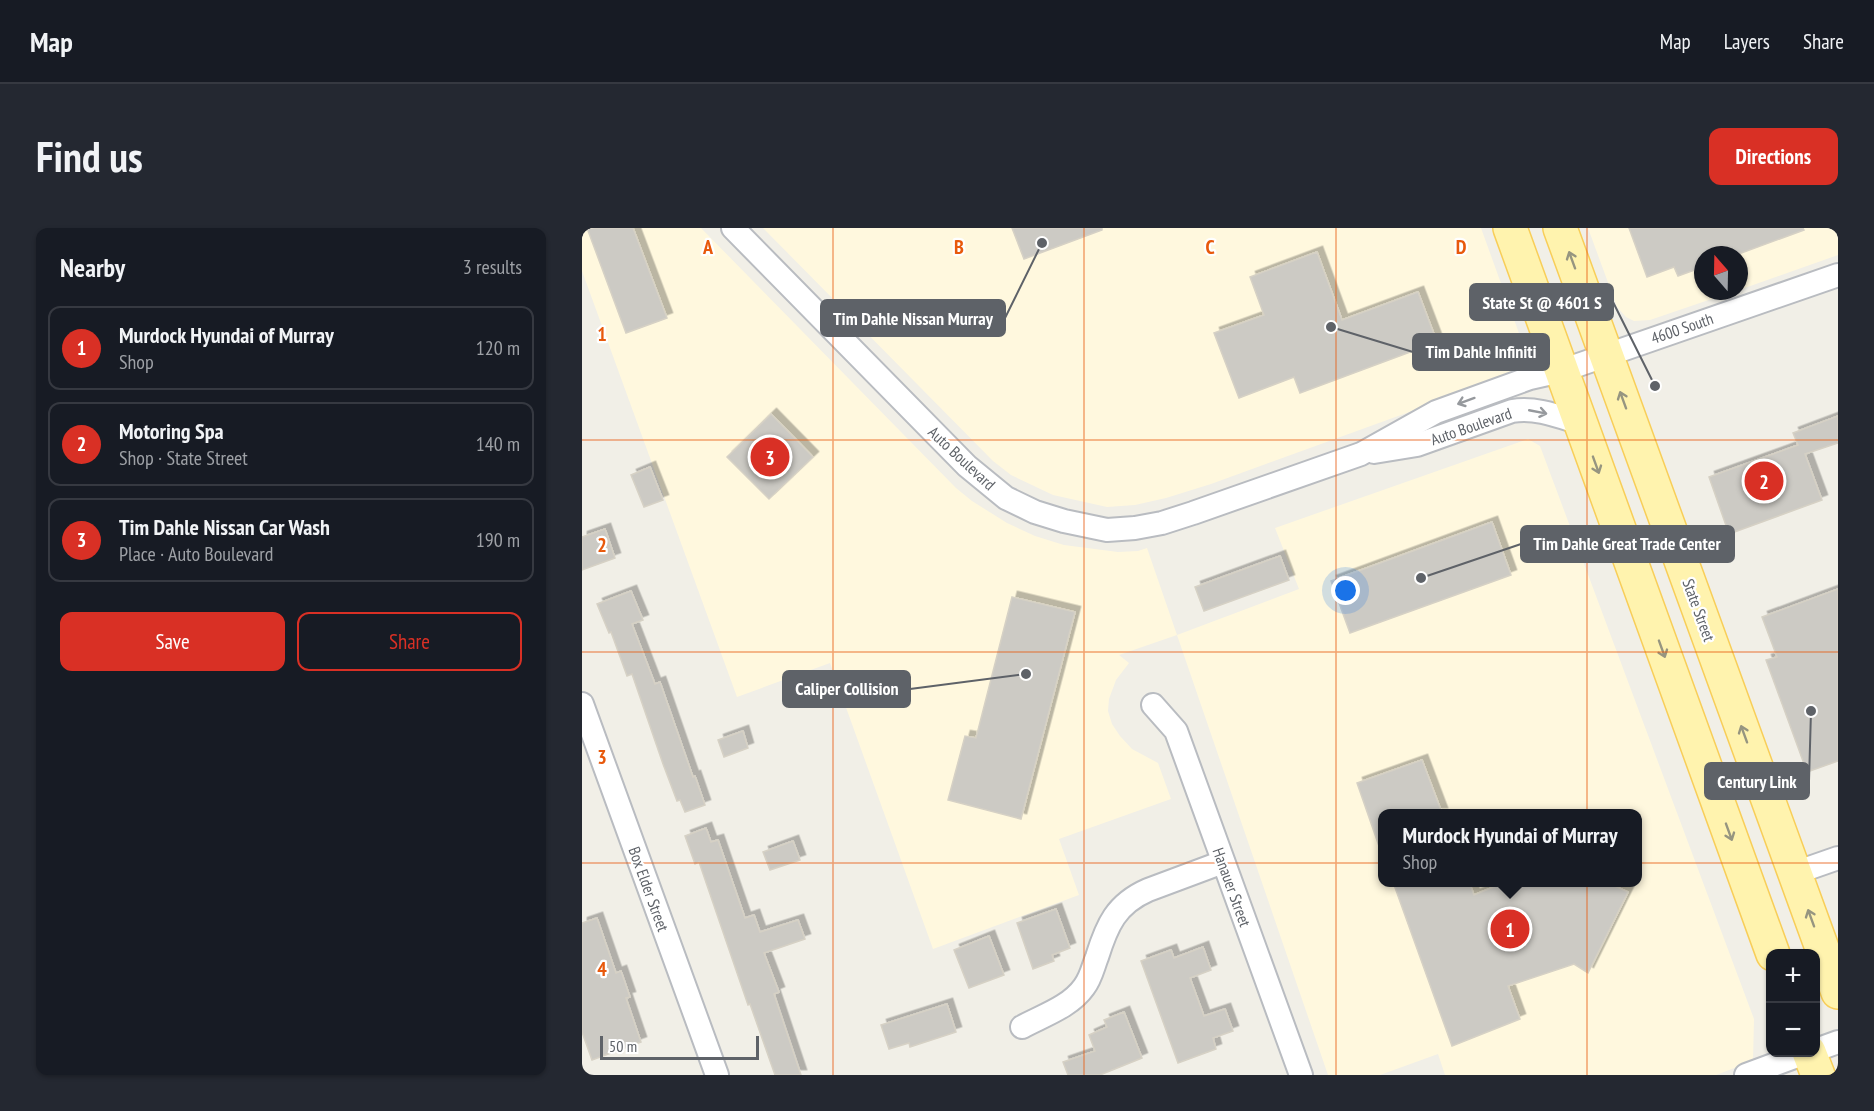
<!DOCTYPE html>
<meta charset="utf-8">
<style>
:root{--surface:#171b24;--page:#242831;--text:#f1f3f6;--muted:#9ea1a6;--line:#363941;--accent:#d93025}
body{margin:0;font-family:"PT Sans Narrow",sans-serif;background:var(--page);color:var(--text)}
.controls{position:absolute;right:18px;bottom:18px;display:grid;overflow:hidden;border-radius:12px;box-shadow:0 2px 4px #0004}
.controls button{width:54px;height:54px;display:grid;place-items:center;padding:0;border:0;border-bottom:2px solid var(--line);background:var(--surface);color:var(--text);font:30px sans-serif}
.compass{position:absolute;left:1112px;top:18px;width:54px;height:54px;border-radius:50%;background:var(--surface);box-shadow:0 2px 4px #0004;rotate:340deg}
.scale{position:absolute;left:18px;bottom:15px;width:159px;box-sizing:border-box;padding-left:6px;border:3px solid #5e6268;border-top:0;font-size:16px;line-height:21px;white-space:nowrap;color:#5e6268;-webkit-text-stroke:4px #fff;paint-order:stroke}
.you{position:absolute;left:764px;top:363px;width:21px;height:21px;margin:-15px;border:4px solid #fff;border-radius:50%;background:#1a73e8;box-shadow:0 0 0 9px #1a73e833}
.badge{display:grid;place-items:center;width:39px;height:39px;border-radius:50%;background:var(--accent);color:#fff;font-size:20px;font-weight:700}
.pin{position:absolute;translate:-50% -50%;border:3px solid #fff;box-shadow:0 2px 6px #0006}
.popup{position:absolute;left:796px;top:581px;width:264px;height:78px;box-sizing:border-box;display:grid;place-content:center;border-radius:12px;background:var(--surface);filter:drop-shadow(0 2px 4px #0005);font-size:20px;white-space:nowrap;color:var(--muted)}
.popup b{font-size:22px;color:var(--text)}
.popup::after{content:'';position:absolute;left:50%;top:100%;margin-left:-12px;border:12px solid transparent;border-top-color:var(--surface)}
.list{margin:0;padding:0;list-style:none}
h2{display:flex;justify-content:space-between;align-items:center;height:78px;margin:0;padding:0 24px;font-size:26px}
h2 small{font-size:20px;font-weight:400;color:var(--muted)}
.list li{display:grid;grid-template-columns:39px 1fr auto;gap:18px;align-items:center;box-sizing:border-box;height:84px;margin:0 12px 12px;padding:0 12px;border:2px solid var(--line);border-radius:12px}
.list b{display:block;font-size:22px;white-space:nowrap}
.list p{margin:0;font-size:20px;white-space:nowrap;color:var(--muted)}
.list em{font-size:20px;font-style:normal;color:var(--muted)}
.actions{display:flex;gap:12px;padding:18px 24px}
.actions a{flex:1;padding:14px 0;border:2px solid var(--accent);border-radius:12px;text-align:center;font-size:21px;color:var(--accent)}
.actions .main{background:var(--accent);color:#fff}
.map{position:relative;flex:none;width:1256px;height:847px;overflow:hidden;border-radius:12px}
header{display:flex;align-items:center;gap:36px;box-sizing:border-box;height:84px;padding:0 30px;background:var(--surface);border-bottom:2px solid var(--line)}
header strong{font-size:28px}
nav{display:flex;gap:33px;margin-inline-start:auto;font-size:21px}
.intro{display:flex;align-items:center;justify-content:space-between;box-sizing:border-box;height:144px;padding:0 36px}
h1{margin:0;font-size:42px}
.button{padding:15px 27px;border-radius:12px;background:var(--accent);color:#fff;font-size:21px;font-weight:700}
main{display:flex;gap:36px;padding:0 36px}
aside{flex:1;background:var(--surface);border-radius:12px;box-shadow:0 2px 4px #0004}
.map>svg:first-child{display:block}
.commercial{fill:#fff8de;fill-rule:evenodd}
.building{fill:#cccac4;stroke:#d6d1c5;stroke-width:1.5;filter:url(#shadow)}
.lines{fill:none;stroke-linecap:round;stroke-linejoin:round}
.minor-casing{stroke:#b9bcc1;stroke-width:26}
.primary-casing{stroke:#f8ce59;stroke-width:36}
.minor{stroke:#fff;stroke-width:22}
.primary{stroke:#fff3ae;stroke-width:33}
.oneway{stroke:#969580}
.oneway2{stroke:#96999d}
.grid{fill:none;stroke:#e8590c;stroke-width:1.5;stroke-opacity:0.55}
.labels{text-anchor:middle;stroke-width:4.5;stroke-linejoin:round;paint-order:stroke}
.street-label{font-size:16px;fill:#5e6268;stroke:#fff}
.grid-label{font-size:20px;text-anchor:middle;font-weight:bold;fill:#e8590c;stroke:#fff;stroke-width:4.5;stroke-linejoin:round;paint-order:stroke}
.leader{fill:none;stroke:#5e6268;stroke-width:2}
.callout-dot{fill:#5e6268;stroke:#fff;stroke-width:2}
.callout{fill:#5e6268;stroke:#5e6268;stroke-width:2}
.callout-label{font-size:18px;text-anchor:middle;font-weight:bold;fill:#fff}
</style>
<header>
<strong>Map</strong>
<nav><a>Map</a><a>Layers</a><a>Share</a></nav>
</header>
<div class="intro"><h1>Find us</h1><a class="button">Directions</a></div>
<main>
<aside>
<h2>Nearby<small>3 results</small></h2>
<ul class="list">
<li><span class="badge">1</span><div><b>Murdock Hyundai of Murray</b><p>Shop</p></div><em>120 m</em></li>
<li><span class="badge">2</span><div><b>Motoring Spa</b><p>Shop · State Street</p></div><em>140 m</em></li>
<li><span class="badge">3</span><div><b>Tim Dahle Nissan Car Wash</b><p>Place · Auto Boulevard</p></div><em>190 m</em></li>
</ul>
<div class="actions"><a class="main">Save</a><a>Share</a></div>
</aside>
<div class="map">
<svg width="1256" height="847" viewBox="0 0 1256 847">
<defs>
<filter id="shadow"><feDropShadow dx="5.5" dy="-5.5" stdDeviation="0" flood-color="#0004"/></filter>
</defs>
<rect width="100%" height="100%" fill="#f1efe7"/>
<g class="commercial">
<path d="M0 0H119L321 206 374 260 390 273 425 295 453 308 482 317 536 324 556 323 565 320 595 407 717 361 693 300 946 211 958 218 1172 791 1171 833 1134 847H863L856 826 798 847H746L595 407 537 427 547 435 534 452 527 471 526 483 530 496 538 508 550 521 576 535 589 571 477 611 497 667 351 721 248 435 155 469 0 43ZM800 586H1056V654H800Z"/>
<path d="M181 0H899L942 119V130L935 143 921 150 629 256 584 270 553 277 525 279 471 267 429 247 411 233Z"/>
<path d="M1006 0H1256V27L1157 62V27H1121V63H1153L1068 92 1052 93 1044 89 1035 79Z"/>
</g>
<g class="building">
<path d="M5 0H51L85 90 44 105Z"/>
<path d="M430 0H520V2L442 31Z"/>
<path d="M1047 0H1221L1222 2 1154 27H1121V39L1096 48 1092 39 1065 49Z"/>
<path d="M735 24 760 92 836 64 855 114 718 165 712 149 657 170 632 105 682 87 668 49Z"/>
<path d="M189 186 231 229 187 271 145 229Z"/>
<path d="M1256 188V215L1223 226 1240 272 1147 306 1127 249 1216 217 1211 205Z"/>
<path d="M68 239 81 272 62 279 49 247Z"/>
<path d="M910 294 929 347 768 405 749 353Z"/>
<path d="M23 301 33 330 0 342V309Z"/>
<path d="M698 328 707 352 622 383 613 359Z"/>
<path d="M1256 361V533L1225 544 1184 432 1195 429 1180 389Z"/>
<path d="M49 363 61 392 50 396 73 456 78 454 111 549 113 548 123 577 103 584 98 572 95 573 81 536 50 446 45 448 29 404 27 405 15 376Z"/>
<path d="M430 369 493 384 439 591 366 572 383 508 394 510Z"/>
<path d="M161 503 166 520 142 529 136 512Z"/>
<path d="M840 532 860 585H801V620L798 621 775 555Z"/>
<path d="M124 600 129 614 136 612 163 690 172 687 178 704 216 692 223 711 182 725 197 764 192 766 219 847H193L168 776 166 777 117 634 113 636 103 608Z"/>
<path d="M211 613 218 632 188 642 181 624Z"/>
<path d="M811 654H887L892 667 924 654H1024L1046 664 1006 745 992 736 926 758 938 791 870 818Z"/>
<path d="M474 681 488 720 470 727 472 733 451 741 435 695Z"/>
<path d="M15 690 34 745 39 743 48 769 44 770 59 814 10 832 0 804V695Z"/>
<path d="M407 708 422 747 387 760 372 722Z"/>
<path d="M621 719 629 742 608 750 622 788 643 781 651 803 631 810 634 821 596 835 559 733 589 722 592 730Z"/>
<path d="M365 776 374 804 328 819 327 815 307 821 299 797Z"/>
<path d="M542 784 560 830 518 847H486L481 834 513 823 507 807 525 799 522 792Z"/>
</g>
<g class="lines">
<g class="minor-casing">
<g id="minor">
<path d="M151 0 385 238 424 270 453 284 482 293 525 302 553 300 580 295 611 285 779 226 854 184 948 150 979 143 1256 47"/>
<path d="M792 224 835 217 930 183C954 179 976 188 998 195"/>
<path d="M0 476 135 847"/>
<path d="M571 477 594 503 719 847"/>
<path d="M1213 645 1256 630"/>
<path d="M440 799C460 788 488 779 502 759 509 750 511 739 515 729 525 697 534 676 566 662L641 634"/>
<path d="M1234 822 1256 814"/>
<path d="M1164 847 1226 824"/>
</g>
</g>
<g class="primary-casing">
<g id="primary">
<path d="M928 0 1191 726"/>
<path d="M978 0 1256 764"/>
<path d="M1227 824 1236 847"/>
</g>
</g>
<use href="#minor" class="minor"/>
<use href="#primary" class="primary"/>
</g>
<defs><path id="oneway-shaft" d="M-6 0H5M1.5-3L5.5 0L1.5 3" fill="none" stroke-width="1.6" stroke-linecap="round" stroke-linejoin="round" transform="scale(1.5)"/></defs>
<g class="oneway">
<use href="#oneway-shaft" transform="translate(990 32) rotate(-110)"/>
<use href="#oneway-shaft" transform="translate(1041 172) rotate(-110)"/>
<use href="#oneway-shaft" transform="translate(1014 237) rotate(70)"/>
<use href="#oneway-shaft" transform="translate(1080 421) rotate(70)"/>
<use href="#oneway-shaft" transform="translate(1162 506) rotate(-110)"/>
<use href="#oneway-shaft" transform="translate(1147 604) rotate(70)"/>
<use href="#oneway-shaft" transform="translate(1229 690) rotate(-110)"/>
</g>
<g class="oneway2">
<use href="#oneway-shaft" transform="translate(884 173) rotate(160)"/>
<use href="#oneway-shaft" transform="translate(956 184) rotate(11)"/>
</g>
<path class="grid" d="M251 0V847M502 0V847M754 0V847M1005 0V847M0 212H1256M0 424H1256M0 635H1256"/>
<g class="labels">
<g class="street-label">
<text transform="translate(1100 100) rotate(-19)" y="6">4600 South</text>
<text transform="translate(889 198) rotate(-19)" y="6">Auto Boulevard</text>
<text transform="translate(380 230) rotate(43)" y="6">Auto Boulevard</text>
<text transform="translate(1117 382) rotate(70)" y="6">State Street</text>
<text transform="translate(650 659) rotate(70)" y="6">Hanauer Street</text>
<text transform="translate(67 661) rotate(70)" y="6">Box Elder Street</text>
</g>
</g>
<g class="grid-label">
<text x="126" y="26">A</text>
<text x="377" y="26">B</text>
<text x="628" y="26">C</text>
<text x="879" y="26">D</text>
<text x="20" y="113">1</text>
<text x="20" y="324">2</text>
<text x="20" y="536">3</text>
<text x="20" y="748">4</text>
</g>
<path class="leader" d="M1073 158L1031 74M460 15L423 90M749 99L831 124M839 350L939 316M444 446L328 461M1229 483L1227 553"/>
<g class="callout-dot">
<circle cx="1073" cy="158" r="6"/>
<circle cx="460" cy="15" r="6"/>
<circle cx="749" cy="99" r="6"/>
<circle cx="839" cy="350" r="6"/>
<circle cx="444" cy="446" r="6"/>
<circle cx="1229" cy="483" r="6"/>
</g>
<g class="callout">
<rect x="888" y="56" width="143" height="36" rx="6"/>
<rect x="239" y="72" width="184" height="36" rx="6"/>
<rect x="831" y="106" width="136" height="36" rx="6"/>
<rect x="939" y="298" width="213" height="36" rx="6"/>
<rect x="201" y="443" width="127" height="36" rx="6"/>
<rect x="1123" y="535" width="104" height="36" rx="6"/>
</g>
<g class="callout-label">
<text x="960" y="81">State St @ 4601 S</text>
<text x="331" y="97">Tim Dahle Nissan Murray</text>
<text x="899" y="130">Tim Dahle Infiniti</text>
<text x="1045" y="322">Tim Dahle Great Trade Center</text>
<text x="265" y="467">Caliper Collision</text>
<text x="1175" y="560">Century Link</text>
</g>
</svg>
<div class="controls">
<button>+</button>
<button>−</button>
</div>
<svg class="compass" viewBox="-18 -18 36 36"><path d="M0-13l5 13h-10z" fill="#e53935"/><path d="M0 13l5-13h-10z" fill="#9ea1a6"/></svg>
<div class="scale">50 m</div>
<div class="you"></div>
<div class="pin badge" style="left:928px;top:701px">1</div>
<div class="popup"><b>Murdock Hyundai of Murray</b>Shop</div>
<div class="pin badge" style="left:1182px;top:253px">2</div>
<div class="pin badge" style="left:188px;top:229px">3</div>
</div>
</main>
